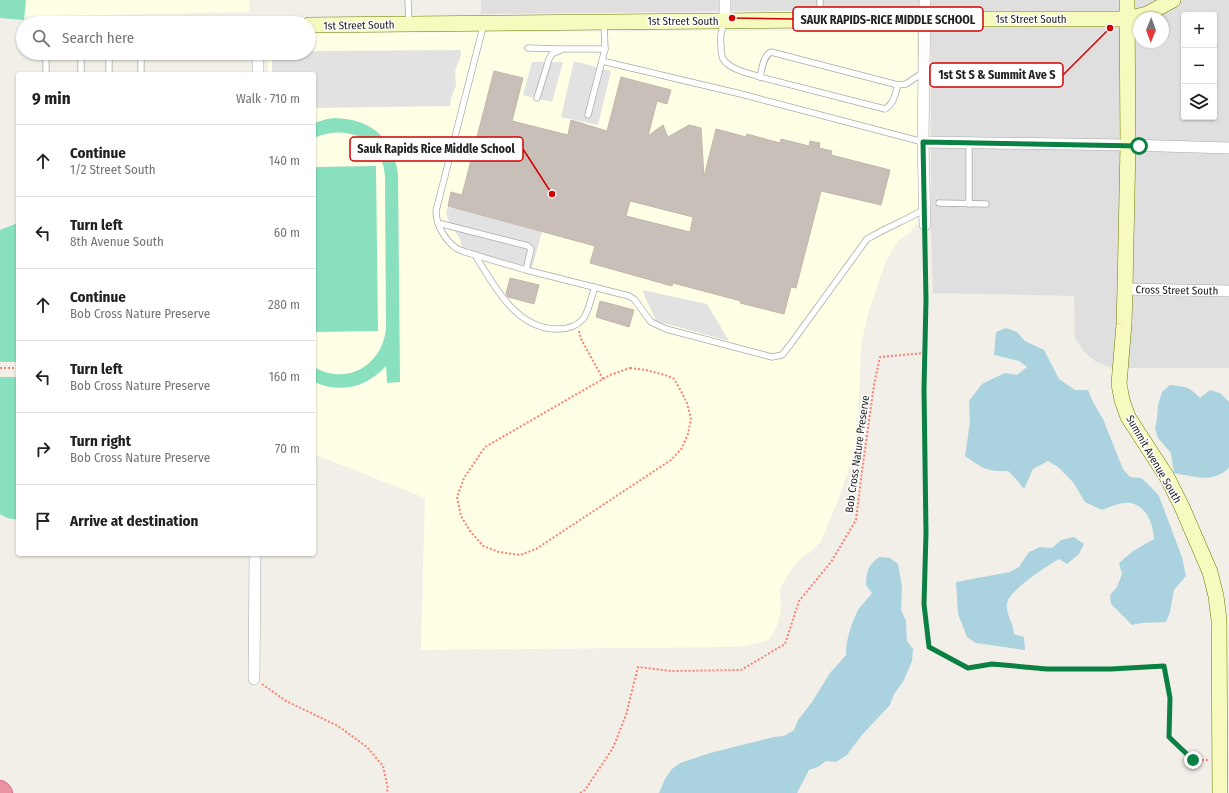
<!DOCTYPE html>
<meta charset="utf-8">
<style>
:root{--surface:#fff;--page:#f6f6f6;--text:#202124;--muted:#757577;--line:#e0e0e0}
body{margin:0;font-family:"Fira Sans Condensed",sans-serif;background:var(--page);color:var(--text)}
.controls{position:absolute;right:12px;top:12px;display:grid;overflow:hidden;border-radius:4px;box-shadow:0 1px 3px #0004}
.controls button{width:36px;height:36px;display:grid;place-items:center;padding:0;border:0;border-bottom:1px solid var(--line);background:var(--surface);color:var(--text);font:20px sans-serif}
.compass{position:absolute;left:1133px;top:12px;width:36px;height:36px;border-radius:50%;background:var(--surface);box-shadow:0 1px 3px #0004;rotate:181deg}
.stop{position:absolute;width:12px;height:12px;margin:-9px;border:3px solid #0b8043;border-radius:50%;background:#fff}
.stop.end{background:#0b8043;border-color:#fff;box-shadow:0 1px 4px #0008}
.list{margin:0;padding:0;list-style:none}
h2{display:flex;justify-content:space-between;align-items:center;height:52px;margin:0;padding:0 16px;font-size:17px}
h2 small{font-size:13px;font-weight:400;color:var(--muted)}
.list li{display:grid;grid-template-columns:26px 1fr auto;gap:12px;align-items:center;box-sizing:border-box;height:72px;padding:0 16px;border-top:1px solid var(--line)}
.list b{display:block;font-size:15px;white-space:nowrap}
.list p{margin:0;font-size:13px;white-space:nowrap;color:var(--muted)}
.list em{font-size:13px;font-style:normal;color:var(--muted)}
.icon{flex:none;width:22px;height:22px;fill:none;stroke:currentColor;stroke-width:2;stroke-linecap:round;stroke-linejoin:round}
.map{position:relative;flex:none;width:1229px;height:793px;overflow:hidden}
.search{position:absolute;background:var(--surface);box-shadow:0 1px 3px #0004;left:16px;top:16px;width:300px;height:44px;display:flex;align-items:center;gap:10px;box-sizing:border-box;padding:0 14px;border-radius:22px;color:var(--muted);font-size:15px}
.panel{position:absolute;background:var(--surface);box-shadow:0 1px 3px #0004;left:16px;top:72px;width:300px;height:484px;border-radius:4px}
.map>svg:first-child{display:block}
.residential{fill:#e0dfdf;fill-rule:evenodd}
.education{fill:#ffffe5}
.pitch{fill:#88e0be}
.parking{fill:#e2e2e2}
.water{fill:#aad3df}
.building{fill:#c7bfb8;stroke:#c4b6ab;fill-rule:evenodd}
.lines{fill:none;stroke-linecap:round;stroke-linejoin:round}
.lane-casing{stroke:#a9a9a9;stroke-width:7}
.street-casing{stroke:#a9a9a9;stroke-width:12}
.secondary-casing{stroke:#707d05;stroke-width:16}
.highway-casing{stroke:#dc2a67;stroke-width:20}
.path{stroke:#fa8072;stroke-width:2;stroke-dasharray:2 2;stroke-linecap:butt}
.lane{stroke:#fff;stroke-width:5.5}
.street{stroke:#fff;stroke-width:11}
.secondary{stroke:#f7fabf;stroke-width:15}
.highway{stroke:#e892a2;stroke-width:19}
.route{stroke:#0b8043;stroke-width:5}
.labels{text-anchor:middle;stroke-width:3;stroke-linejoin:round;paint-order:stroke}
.street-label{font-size:11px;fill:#222;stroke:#fff}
.leader{fill:none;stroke:#d40000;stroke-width:1.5}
.callout-dot{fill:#d40000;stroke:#fff;stroke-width:1.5}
.callout{fill:#fff;stroke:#d40000;stroke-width:1.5}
.callout-label{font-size:12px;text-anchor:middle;font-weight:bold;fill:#222}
</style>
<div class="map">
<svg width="1229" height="793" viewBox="0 0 1229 793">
<rect width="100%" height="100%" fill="#f2efe9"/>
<path class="residential" d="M481 0H1229V368H1112L1095 361 1084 352 1075 338 1074 296 933 293 931 231V9L481 14ZM1184 15H1214V117H1184ZM1139 18H1163V42H1139Z"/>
<g class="education">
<path d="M0 0H249V12L0 17Z"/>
<path d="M917 30 918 222 910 232 898 241 886 261 869 310 861 345 859 401 856 437 851 464 841 492 821 542 810 552 799 560 789 573 780 589 781 610 777 626 769 640 744 646 725 647 421 650 425 498 314 454V74H268V53H309V33Z"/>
</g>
<g class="pitch">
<path d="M0 0H26L24 20 0 18Z"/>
<path d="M334 118C371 119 393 137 398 174L400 382 387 383 386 366C367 387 341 394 314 382V367C346 386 382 366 386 329L385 177C384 139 346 123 314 138V123L327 119Z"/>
<path d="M376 166 378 331 314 332V167Z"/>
<path d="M18 223V362H0V230Z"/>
<path d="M0 377H18V520L7 518 0 514Z"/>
</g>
<g class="parking">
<path d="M461 50V55L455 71 456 86 451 98 450 106 314 108V74H272V53H309V51Z"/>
<path d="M574 61 611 71 598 125 561 117Z"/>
<path d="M532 62H563L552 102 523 95Z"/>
<path d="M448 206 542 232 532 268 462 248 460 239 449 222 446 213Z"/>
<path d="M642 290 707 304 729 341 656 321Z"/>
</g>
<g class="water">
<path d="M1006 328 1017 332 1025 341 1044 350 1059 379 1075 390H1088L1093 402 1103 419 1123 469 1130 477 1141 478 1149 485 1159 496 1182 557 1186 576 1174 590 1170 612 1166 622 1142 623 1132 625 1111 604 1110 595 1117 587 1122 574 1119 563 1133 551 1154 539C1153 524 1147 506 1130 503 1121 502 1110 507 1102 510L1085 502 1073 482 1058 467 1048 461 1033 469 1024 489 1015 478 1008 471C986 472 983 468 965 456L970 422 969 401 982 384 994 378 1005 373 1017 375 1027 367 1019 361 994 355 996 332Z"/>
<path d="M1170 385C1184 386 1190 387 1200 398L1210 390 1220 393 1229 402V468C1212 484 1194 476 1174 473L1171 453 1158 438 1155 428 1157 419 1158 405 1162 392Z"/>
<path d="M1074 537 1084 544 1079 554 1067 564 1059 559C1047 566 1008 591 1007 604 1006 611 1009 616 1011 622 1013 626 1013 630 1014 634L1024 637 1025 650 976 643 967 637 958 614 956 582 1010 572 1019 567 1029 552 1040 547 1052 548 1061 540Z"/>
<path d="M879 557 890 558 898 564 902 587 901 610 906 621 907 641 913 649 912 661 903 682 894 694 890 705 861 736 847 755 836 762 826 761 818 767 809 770 797 793H659L665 779 672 769 680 763 710 753 774 737 784 736 794 730 798 720 812 702 830 673 846 655C846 639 851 625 858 610 862 604 868 599 872 593L866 585C867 570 868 566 879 557Z"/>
</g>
<g class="building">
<path d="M494 71 523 78 512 121 568 135 571 120 607 131 621 77 671 90 667 104 657 101 648 136 663 125 668 137 689 125 701 128 704 177 716 129 746 137 747 134 780 143 781 139 809 146 810 141 820 143 819 148 832 151 831 155 890 170 881 205 821 191 796 288 791 287 784 314 740 303 741 301 673 283 672 286 590 263 595 246 448 206 451 192 462 195ZM630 201 693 217 690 232 626 216Z"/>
<path d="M510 278 539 285 534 304 508 297 506 294Z"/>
<path d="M600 301 634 310 629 327 596 317Z"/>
</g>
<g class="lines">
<g class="lane-casing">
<g id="lane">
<path d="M408 0 409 24"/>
<path d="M820 0V20"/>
<path d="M725 21C721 32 720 35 721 46 721 51 721 55 723 59 730 70 749 73 760 77"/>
<path d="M484 23 436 211C436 225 445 240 456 248 459 250 463 251 465 252L526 270 629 296 634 299 651 322 666 329 772 357 782 355 790 345 867 239C886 228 906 220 925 209"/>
<path d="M528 48 561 49"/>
<path d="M46 53V74"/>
<path d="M602 61 741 94 923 142"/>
<path d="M81 74V53"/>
<path d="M109 74V53"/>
<path d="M141 74V53"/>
<path d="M898 85C895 94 894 104 885 109L760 77C762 69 763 56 771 52L898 85 906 84 924 72"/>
<path d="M537 98 549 59 552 54 563 49H605"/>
<path d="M588 115 605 49 604 22"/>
<path d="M939 203 986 204"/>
<path d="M969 204V143"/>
<path d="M438 223 528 246 531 249 526 270"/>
<path d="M475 255C494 285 516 330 558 329 568 329 576 327 583 319 589 311 591 297 595 287"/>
</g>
</g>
<g class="street-casing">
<g id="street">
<path d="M725 0V21"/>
<path d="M925 0 923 142 925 225"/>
<path d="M258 74V53"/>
<path d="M923 142 1128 145 1229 148"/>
<path d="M1125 289 1229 291"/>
<path d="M254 679 255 554"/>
</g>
</g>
<g class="secondary-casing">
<g id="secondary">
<path d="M1127 0 1128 145 1125 289 1124 324 1119 384 1122 400 1128 417 1167 477 1182 507 1210 572 1216 596 1219 620 1220 793"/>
<path d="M309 25 925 19H1127L1147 14 1173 0"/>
</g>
</g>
<g class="highway-casing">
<path id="highway" d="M0 790 3 793"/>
</g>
<g class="path">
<path d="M925 234 926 300 924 389 926 533 924 604 929 647 968 668 992 664 1047 669H1111L1164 666 1170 698 1169 737 1193 760H1208"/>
<path d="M579 331 581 339 603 379"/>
<path d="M0 368H18"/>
<path d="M630 368 646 370 665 375 674 379 681 391 687 403 691 419 688 434 682 448 671 460 536 549 520 555 499 552 483 546 470 531 461 516 457 497 464 478 485 447 610 375Z"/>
<path d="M262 684 286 701 338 726 367 747 383 766 388 789 386 793"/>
<path d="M580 793 585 790 613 748 626 715 638 667 671 671 741 670 785 644 799 601 831 562 856 520 862 471 874 385 880 357 925 353"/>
</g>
<use href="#lane" class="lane"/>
<use href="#street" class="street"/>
<use href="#secondary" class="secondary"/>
<use href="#highway" class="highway"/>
</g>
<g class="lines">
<path class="route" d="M1139 146 923 142 926 300 924 389 926 533 924 604 929 647 968 668 992 664 1047 669H1111L1164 666 1170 698 1169 737 1193 760"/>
</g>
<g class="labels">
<g class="street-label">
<text x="1031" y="23">1st Street South</text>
<text x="683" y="25">1st Street South</text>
<text transform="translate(359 25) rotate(-1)" y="4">1st Street South</text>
<text transform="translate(1177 290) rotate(1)" y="4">Cross Street South</text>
<text transform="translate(857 454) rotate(-82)" y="4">Bob Cross Nature Preserve</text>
<text transform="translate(1154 459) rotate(60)" y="4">Summit Avenue South</text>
</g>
</g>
<path class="leader" d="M732 18L793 19M1110 28L1063 75M552 194L523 149"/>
<g class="callout-dot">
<circle cx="732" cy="18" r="4"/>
<circle cx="1110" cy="28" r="4"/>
<circle cx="552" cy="194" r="4"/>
</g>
<g class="callout">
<rect x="793" y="7" width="190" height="24" rx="4"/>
<rect x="930" y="63" width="133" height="24" rx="4"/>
<rect x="350" y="137" width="173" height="24" rx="4"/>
</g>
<g class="callout-label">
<text x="888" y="24">SAUK RAPIDS-RICE MIDDLE SCHOOL</text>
<text x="997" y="79">1st St S &amp; Summit Ave S</text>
<text x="436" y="153">Sauk Rapids Rice Middle School</text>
</g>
</svg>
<div class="controls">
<button>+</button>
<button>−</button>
<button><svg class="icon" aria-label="layers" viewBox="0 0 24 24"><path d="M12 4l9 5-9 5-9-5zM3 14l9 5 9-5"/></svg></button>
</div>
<svg class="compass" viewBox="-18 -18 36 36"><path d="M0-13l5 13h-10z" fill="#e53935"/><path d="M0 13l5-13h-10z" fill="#757577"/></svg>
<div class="stop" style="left:1139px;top:146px"></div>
<div class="stop end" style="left:1193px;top:760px"></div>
<div class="search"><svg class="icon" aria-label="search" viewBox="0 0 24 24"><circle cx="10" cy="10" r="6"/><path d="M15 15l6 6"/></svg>Search here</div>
<section class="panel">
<h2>9 min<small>Walk · 710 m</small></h2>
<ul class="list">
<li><svg class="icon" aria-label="ahead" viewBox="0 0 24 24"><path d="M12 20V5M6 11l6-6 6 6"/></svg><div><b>Continue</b><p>1/2 Street South</p></div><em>140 m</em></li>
<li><svg class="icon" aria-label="left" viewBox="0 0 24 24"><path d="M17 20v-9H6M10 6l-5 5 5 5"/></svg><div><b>Turn left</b><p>8th Avenue South</p></div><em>60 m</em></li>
<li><svg class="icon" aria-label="ahead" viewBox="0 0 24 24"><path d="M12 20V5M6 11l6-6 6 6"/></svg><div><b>Continue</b><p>Bob Cross Nature Preserve</p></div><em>280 m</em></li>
<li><svg class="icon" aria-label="left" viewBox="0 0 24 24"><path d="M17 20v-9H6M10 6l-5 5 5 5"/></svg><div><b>Turn left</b><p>Bob Cross Nature Preserve</p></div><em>160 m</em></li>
<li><svg class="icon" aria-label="right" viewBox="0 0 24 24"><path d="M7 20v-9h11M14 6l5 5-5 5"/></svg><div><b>Turn right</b><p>Bob Cross Nature Preserve</p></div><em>70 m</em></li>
<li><svg class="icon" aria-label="arrive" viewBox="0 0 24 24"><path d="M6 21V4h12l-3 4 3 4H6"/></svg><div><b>Arrive at destination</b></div></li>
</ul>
</section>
</div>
